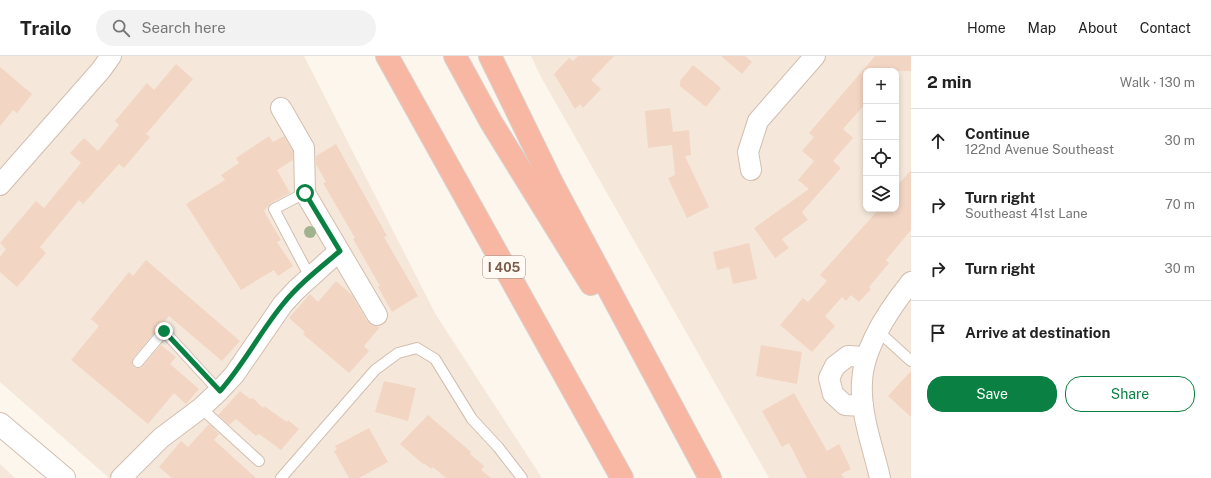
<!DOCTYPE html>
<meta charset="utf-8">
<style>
:root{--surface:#fff;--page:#f2f2f2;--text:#222;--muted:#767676;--line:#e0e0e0;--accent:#0b8043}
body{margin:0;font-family:"Public Sans",sans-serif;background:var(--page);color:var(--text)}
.controls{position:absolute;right:12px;top:12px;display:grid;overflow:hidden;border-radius:8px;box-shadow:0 2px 6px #0003}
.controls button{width:36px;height:36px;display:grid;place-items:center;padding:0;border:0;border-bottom:1px solid var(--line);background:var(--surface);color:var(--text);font:20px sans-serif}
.stop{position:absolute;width:12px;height:12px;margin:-9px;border:3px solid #0b8043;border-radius:50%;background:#fff}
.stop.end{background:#0b8043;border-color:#fff;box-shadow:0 1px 4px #0008}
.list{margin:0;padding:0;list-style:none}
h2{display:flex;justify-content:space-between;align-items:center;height:52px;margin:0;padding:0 16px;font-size:17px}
h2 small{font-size:13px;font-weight:400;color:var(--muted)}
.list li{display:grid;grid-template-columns:26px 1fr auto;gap:12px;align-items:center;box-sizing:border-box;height:64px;padding:0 16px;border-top:1px solid var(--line)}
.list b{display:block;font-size:15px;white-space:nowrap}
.list p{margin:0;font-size:13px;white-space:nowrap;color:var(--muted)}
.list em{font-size:13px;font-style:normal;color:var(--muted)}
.actions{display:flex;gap:8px;padding:12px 16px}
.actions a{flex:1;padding:9px 0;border:1px solid var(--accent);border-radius:16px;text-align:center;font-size:14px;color:var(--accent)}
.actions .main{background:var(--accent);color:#fff}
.icon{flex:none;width:22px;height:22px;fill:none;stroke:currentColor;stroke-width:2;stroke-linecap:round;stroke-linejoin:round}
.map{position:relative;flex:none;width:911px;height:422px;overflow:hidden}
header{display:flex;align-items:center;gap:24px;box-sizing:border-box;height:56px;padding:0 20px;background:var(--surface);border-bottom:1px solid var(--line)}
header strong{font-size:19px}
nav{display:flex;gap:22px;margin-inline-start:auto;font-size:14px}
.search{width:280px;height:36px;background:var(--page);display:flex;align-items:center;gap:10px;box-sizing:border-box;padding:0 14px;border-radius:22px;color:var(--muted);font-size:15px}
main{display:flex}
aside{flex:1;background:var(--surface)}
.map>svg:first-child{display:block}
.residential{fill:#f5e8da;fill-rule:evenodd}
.building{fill:#f3d5c3}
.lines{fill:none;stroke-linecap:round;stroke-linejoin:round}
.service-casing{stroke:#d1beb0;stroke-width:12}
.minor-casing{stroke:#d1beb0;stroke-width:22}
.tertiary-casing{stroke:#d1beb0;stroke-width:24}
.motorway-casing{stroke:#dad1cd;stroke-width:24}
.service{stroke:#fff;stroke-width:10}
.minor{stroke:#fff;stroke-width:20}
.tertiary{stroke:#fff;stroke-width:22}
.motorway{stroke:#f7b7a3;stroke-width:22}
.tree{fill:#a0b28e}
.route{stroke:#0b8043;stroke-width:5}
.labels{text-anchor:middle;stroke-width:3.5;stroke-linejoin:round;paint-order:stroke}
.shield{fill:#fffaf3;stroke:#a28b7f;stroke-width:1}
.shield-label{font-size:13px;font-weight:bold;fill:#7a5c4d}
</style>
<header>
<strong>Trailo</strong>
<div class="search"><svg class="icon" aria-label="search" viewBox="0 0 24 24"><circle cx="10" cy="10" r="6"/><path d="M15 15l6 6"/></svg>Search here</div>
<nav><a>Home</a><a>Map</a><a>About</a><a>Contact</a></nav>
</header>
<main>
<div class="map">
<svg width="911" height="422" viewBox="0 0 911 422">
<rect width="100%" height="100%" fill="#fdf6ec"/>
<g class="residential">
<path d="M0 0H304L436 259 542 422H109L0 326Z"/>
<path d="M531 0H911V422H769L541 21ZM866 15H896V153H866Z"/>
<path d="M0 408 15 422H0Z"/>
</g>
<g class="building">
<path d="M578 0H614L591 24 601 33 583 52 580 48 575 53 554 18 569 2 573 5Z"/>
<path d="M721 0H745L752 6 742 18Z"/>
<path d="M875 0H911V15H866V47L843 73 853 82 833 105 841 112 802 156 808 164 782 183 789 192 775 202 754 172 809 133 798 124 814 105 802 95 814 81 809 77Z"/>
<path d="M176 8 193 23 146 78 150 81 124 112 119 108 83 148 79 144 40 191 46 197 17 231 0 216V201L6 193 0 187 36 145 44 152 81 107 70 97 84 82 98 95 119 69 115 65 147 27 154 34Z"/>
<path d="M693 9 721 32 706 51 680 30V25Z"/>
<path d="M0 11 32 38 17 57 13 54 0 70Z"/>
<path d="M670 52 673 76 689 74 691 99 685 100 709 151 687 162 668 122 675 119 672 89 648 92 645 55Z"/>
<path d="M269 80 273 86 284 80 293 95V104L277 114 290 137 271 147 264 155 281 184 277 186 293 210 278 220 274 214 241 234 186 148 225 124 221 119 239 107 236 102Z"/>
<path d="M336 88 387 180 384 181 418 240 392 256 378 231 380 230 353 183 355 182 323 127 326 126 316 108V100Z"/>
<path d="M911 114V174L886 204 889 207 869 231 871 233 859 246 851 239 846 245 842 241 825 260 835 270 812 296 780 269 803 242 808 246 827 225 820 219 879 153H896V131Z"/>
<path d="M749 187 757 223 733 228 729 211 717 214 713 196Z"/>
<path d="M146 204 240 285 222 305 169 260 133 302 132 309 136 312H141L161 289 176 301 170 308 199 333 186 348 174 337 148 368 71 304 99 270 91 263 129 216 133 220Z"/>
<path d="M336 225 352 239 367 265 372 269 380 271 364 290 369 295 349 317 303 278 305 276 289 262 310 238 318 246Z"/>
<path d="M761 289 802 296 797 328 756 320Z"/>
<path d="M911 315V361L888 340Z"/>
<path d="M384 325 416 332 408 365 375 356Z"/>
<path d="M240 335 250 343 253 342 263 352 264 350 287 366 288 364 299 373 281 394 259 378 256 380 236 363 229 369 218 359Z"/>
<path d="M794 337 827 395 839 388 851 413 841 418 844 422H807L789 387 782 391 762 355Z"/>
<path d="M428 359 471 396 470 398 484 410 481 414 491 422H446L433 411 431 413 424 407 423 408 400 388Z"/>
<path d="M209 368 219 378 214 384 256 422H172L159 411 181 385 188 391Z"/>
<path d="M369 372 388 406 359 422H349L334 395 337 394 335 390Z"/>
</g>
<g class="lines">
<g class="service-casing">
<g id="service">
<path d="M305 137 274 153 310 221"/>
<path d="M879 276 911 305"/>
<path d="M138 306 164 275 219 335"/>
<path d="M201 352 259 405"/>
<path d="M281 422 375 314 398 297 417 292 435 303 472 363 498 391 522 422"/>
</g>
</g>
<g class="minor-casing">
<g id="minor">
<path d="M281 52 304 92 305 137 377 259"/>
<path d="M751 114 748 96 758 65 815 0"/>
<path d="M0 129 101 14 111 0"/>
<path d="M863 350 845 349 833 338 829 322 835 310 848 300 866 301"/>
<path d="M121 422 161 382 201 352 219 335 234 319 283 248 296 234 339 195"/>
<path d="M880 422C873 391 860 358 862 326 863 292 890 252 911 226"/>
</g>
</g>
<g class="tertiary-casing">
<path id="tertiary" d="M0 368 64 422"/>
</g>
<g class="motorway-casing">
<g id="motorway">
<path d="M387 0 622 422"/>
<path d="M455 0 491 66 591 228"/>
<path d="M490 0 553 129 710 422"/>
</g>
</g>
<use href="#service" class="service"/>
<use href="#minor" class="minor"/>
<use href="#tertiary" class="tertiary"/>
<use href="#motorway" class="motorway"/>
</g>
<circle class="tree" cx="310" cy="176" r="6"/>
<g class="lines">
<path class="route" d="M164 275 220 335C244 308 260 276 283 248 299 228 320 212 340 195L305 137"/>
</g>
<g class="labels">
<rect class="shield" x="483" y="200" width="42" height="22" rx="3"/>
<g class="shield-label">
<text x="504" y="216">I 405</text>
</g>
</g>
</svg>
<div class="controls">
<button>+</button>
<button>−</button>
<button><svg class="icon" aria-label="locate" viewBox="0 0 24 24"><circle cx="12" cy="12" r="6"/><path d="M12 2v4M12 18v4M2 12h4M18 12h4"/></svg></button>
<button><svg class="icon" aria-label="layers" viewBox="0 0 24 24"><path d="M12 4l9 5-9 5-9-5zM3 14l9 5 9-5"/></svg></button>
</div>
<div class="stop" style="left:305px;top:137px"></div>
<div class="stop end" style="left:164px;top:275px"></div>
</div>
<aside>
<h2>2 min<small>Walk · 130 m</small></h2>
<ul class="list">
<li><svg class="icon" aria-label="ahead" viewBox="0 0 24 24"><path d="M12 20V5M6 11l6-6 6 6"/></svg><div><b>Continue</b><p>122nd Avenue Southeast</p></div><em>30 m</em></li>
<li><svg class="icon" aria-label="right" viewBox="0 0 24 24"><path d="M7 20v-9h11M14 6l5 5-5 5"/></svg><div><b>Turn right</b><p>Southeast 41st Lane</p></div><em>70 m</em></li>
<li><svg class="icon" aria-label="right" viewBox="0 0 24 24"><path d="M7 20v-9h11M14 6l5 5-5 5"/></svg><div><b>Turn right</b></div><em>30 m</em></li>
<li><svg class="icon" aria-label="arrive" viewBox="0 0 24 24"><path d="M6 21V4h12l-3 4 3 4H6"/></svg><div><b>Arrive at destination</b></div></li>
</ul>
<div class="actions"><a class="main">Save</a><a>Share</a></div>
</aside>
</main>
